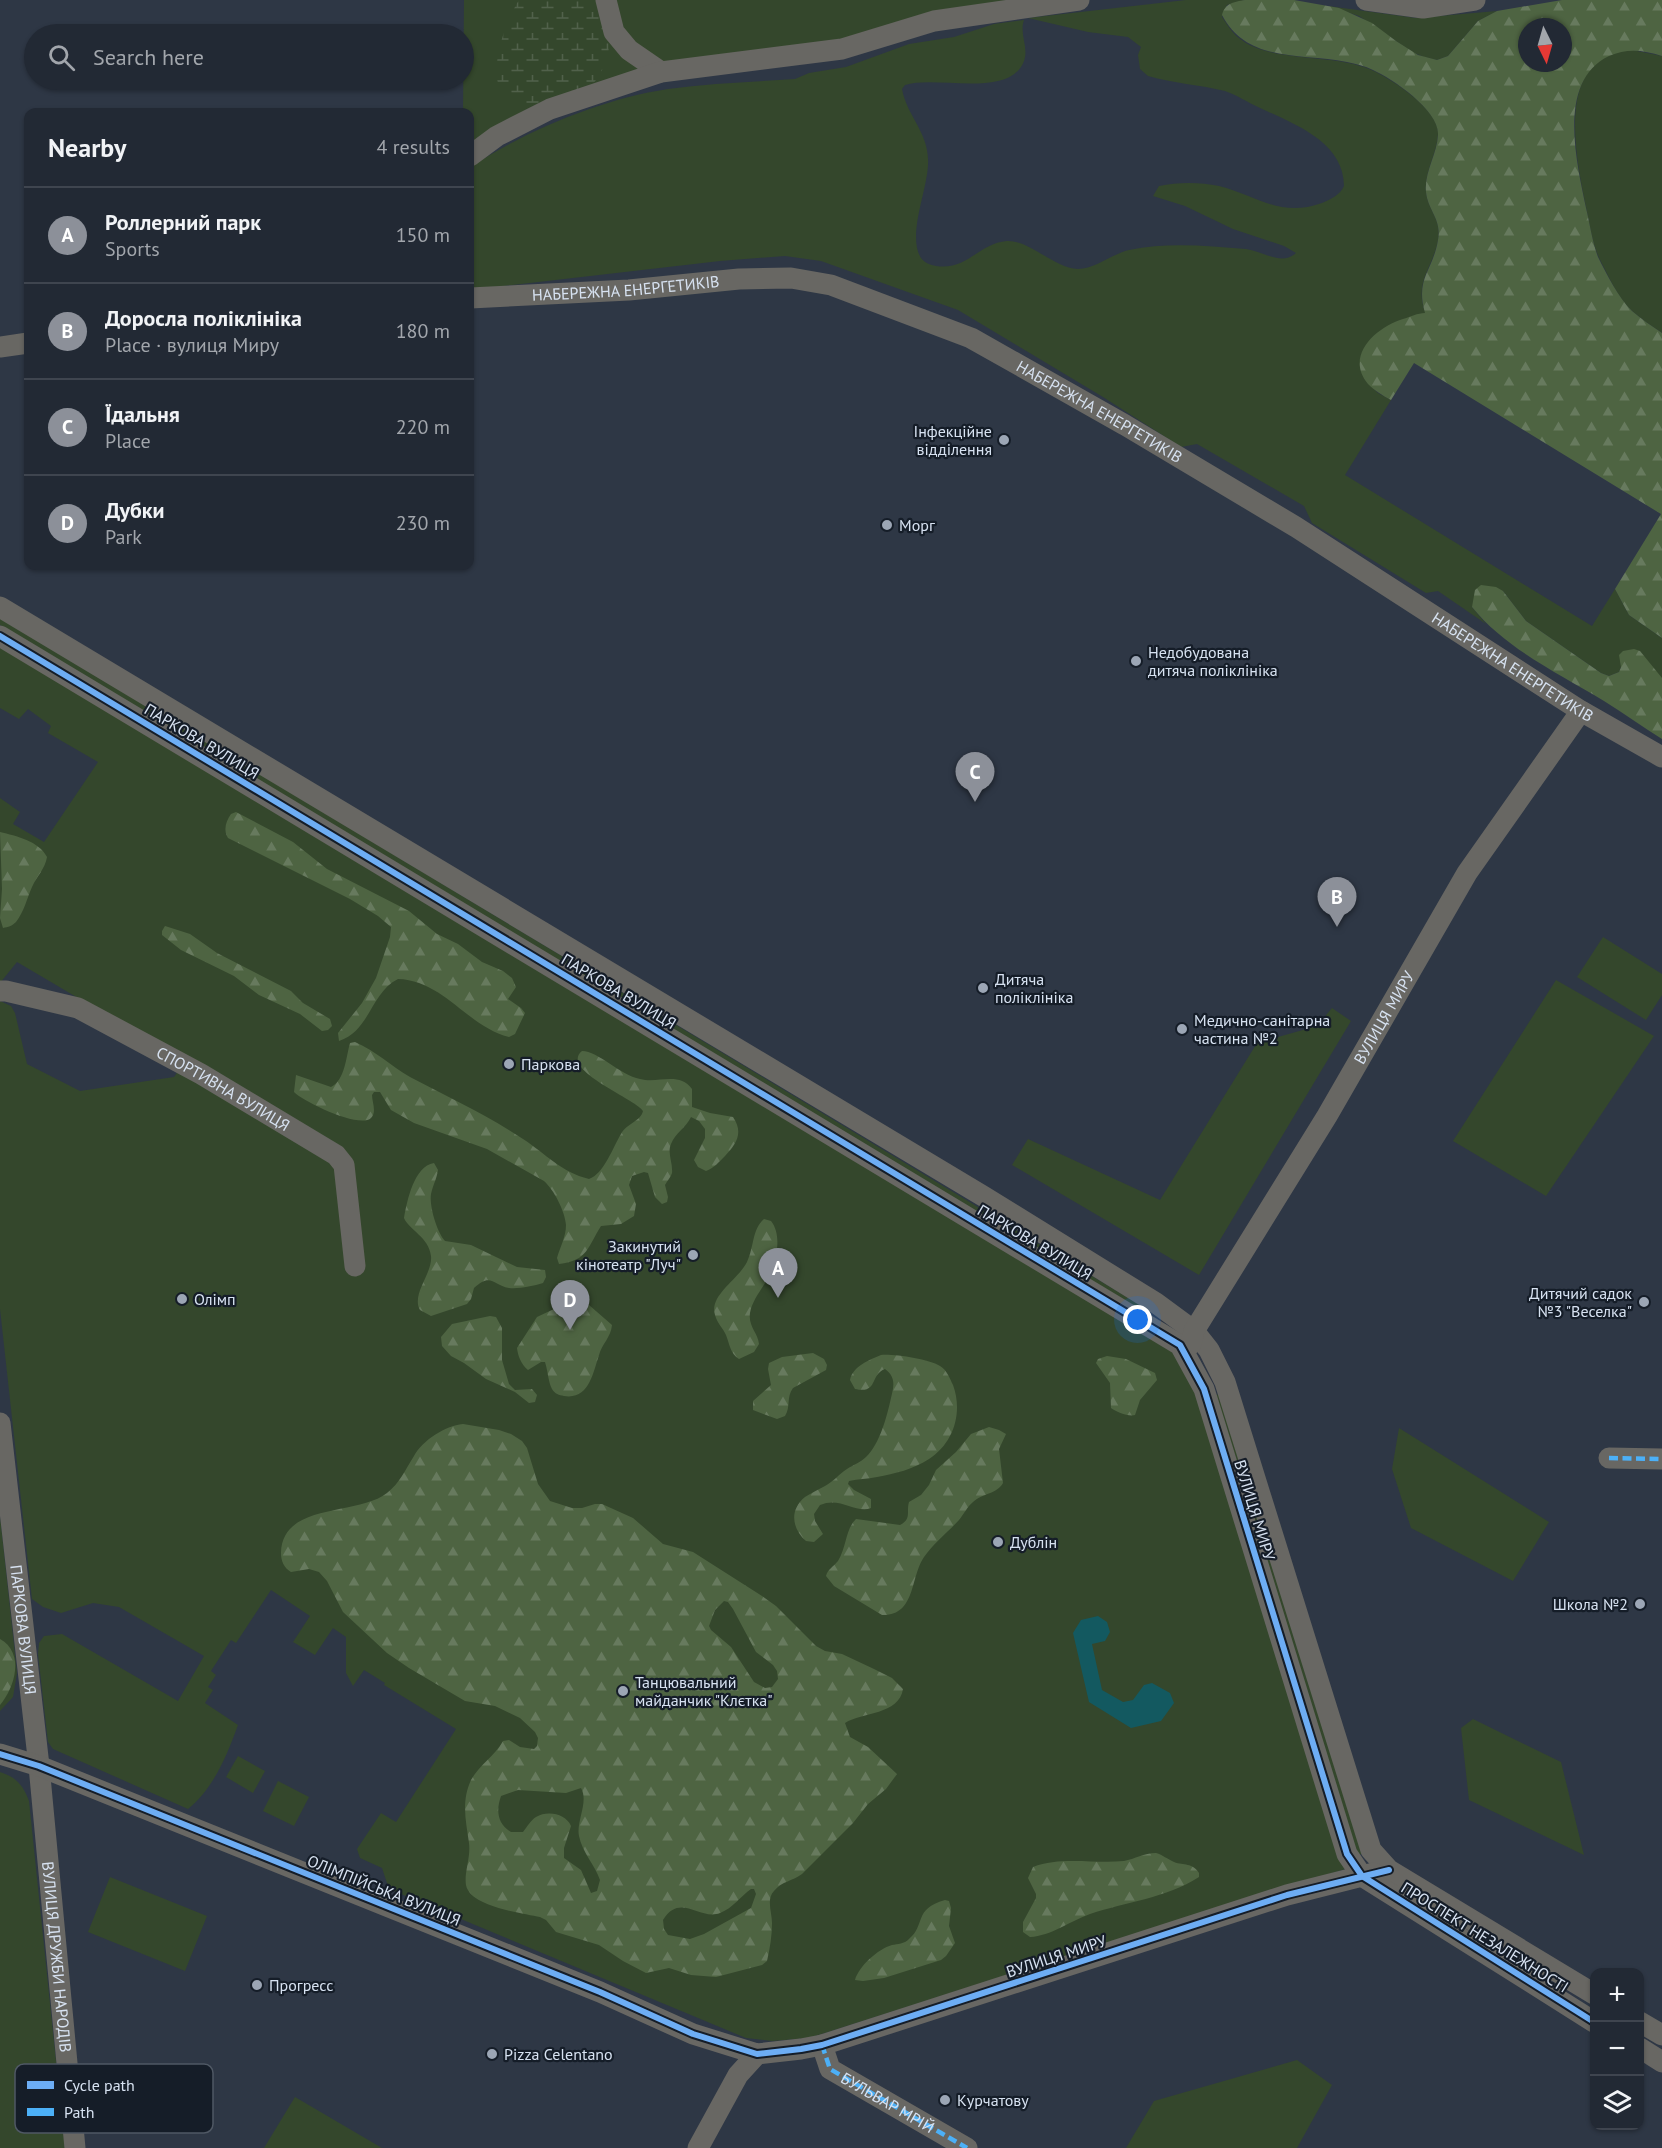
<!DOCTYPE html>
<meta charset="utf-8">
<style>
:root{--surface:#222934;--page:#2a313c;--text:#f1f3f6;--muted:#a2a6ac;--line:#3f454f;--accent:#8c9099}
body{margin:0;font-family:"PT Sans",sans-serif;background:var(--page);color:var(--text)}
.controls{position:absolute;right:18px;bottom:18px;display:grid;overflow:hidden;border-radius:12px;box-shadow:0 2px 4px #0004}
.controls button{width:54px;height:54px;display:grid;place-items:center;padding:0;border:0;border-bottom:2px solid var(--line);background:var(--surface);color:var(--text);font:30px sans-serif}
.compass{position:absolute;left:1518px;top:18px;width:54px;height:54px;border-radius:50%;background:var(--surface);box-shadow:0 2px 4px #0004;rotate:175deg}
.you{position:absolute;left:1138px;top:1320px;width:21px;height:21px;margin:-15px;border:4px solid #fff;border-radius:50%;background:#1a73e8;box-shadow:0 0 0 9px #1a73e833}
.badge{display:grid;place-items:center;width:39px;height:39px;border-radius:50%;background:var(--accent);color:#fff;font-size:20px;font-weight:700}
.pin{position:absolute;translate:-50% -50px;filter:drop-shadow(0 2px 3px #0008)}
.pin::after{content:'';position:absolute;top:32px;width:21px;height:18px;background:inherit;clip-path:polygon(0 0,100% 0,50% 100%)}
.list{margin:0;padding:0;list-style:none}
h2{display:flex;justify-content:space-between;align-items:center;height:78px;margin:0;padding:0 24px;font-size:26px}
h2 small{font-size:20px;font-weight:400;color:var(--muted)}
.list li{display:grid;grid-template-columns:39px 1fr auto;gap:18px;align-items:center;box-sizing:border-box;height:96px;padding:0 24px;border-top:2px solid var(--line)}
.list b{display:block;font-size:22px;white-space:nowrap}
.list p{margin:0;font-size:20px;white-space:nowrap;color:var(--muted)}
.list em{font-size:20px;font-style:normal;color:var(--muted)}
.icon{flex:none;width:33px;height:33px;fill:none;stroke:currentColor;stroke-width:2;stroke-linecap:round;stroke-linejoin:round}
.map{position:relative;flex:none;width:1662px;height:2148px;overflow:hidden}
.search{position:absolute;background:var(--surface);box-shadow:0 2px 4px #0004;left:24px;top:24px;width:450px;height:66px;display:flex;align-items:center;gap:15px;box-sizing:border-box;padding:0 21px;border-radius:33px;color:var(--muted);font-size:22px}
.panel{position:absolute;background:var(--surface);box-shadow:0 2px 4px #0004;left:24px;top:108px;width:450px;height:462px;border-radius:12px}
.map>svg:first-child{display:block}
.green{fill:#34472c}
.forest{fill:url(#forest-firs);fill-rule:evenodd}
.wetland{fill:url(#wetland-marsh)}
.water{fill:#135960}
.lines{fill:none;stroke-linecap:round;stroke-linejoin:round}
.minor{stroke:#686763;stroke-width:21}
.quiet{stroke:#4cb0f7;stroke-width:4.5;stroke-dasharray:9 4.5;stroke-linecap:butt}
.cycleway-casing{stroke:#151d28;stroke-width:10}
.cycleway{stroke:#6dadf4;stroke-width:6}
.poi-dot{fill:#9ca6b5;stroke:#151d28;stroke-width:2}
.labels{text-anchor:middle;stroke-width:4.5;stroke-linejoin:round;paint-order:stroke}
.street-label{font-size:16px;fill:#d7e2f1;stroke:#151d28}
.poi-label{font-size:16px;fill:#d7e2f1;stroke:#151d28;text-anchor:start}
.key{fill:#151d28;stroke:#4f5864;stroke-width:1.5}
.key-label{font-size:16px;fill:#d7e2f1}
</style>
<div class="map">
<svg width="1662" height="2148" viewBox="0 0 1662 2148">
<defs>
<pattern id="forest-firs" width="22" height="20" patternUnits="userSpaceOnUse" patternTransform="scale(1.5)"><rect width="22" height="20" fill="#4e6442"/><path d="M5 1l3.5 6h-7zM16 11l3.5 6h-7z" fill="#677a5e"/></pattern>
<pattern id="wetland-marsh" width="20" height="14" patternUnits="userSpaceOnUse" patternTransform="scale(1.5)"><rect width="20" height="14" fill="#34472c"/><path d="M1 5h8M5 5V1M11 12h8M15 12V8" fill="none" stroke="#51614b"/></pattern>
</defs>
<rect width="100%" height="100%" fill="#2e3745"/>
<g class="green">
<path d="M464 0H1020L900 28 648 75 470 155V112H463Z"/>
<path d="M1186 0H1245L1227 5 1222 17C1227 24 1232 33 1239 38 1270 64 1338 52 1376 72 1394 81 1440 111 1438 134 1437 154 1424 172 1426 192 1428 211 1442 219 1438 240 1433 268 1413 283 1426 314L1367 382 1378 393 1391 400 1345 475 1592 626 1615 589 1629 615 1662 638V678L1621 667 1619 672 1609 676 1601 673 1526 621 1503 591 1472 607 1486 624 1438 591 1426 593 1312 523 1304 506 1197 444 1181 447 1103 397 958 310 821 261 785 256 720 261 470 290V167C526 131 601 99 668 89 710 83 753 82 795 79L809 73 846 67 909 44 954 37 994 24 1024 20C1019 34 1029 47 1024 61 1010 99 936 75 905 85L902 89C907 117 930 133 928 165 927 191 907 236 921 258 925 263 930 265 936 266 967 271 979 243 1007 241 1030 240 1054 268 1078 269 1095 269 1112 254 1129 250 1168 242 1207 246 1246 249 1264 252 1282 266 1296 253L1284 246 1233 229 1185 206 1153 196 1159 186C1178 182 1200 182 1219 186 1258 196 1280 218 1322 203 1331 199 1340 195 1344 186 1344 141 1292 123 1258 107 1247 102 1237 95 1225 91 1200 85 1173 83 1148 76L1140 69 1138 55 1141 47 1128 37 1088 32 1028 18Z"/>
<path d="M1328 6 1416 18 1497 11 1478 21 1448 56 1437 60 1424 57 1412 52 1359 16Z"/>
<path d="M1632 50 1662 56V333C1652 326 1641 319 1632 311 1618 298 1609 277 1600 260 1592 243 1590 225 1586 207 1576 158 1553 54 1632 50Z"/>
<path d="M0 617 1150 1311 1146 1317 0 625Z"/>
<path d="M0 644 1172 1351 1190 1376 1349 1868 1272 1891 809 2038 772 2041 746 2038 389 1889 382 1868 360 1858 357 1849 381 1813 396 1822 456 1729 384 1685 385 1683 364 1670 353 1686 346 1673V1637L333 1628 315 1655 293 1642 310 1616 271 1590 236 1643 231 1640 211 1671 216 1675 208 1687 213 1690 205 1703 238 1725C227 1755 214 1788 188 1809L53 1749 48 1742 38 1654 39 1643 44 1636 62 1634 178 1701 204 1656 119 1607 93 1603 61 1613 43 1607 32 1599 0 1309V1001L11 1006 15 1013 27 1064 80 1091 174 1077 185 1061 17 962 0 983V798L20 812 13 824 44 842 98 762 48 733 51 726 28 709 19 719 0 708Z"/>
<path d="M1603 937 1662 974V995L1646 1020 1577 977Z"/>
<path d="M1556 980 1654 1036 1546 1196 1453 1141Z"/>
<path d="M1332 1008 1351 1021 1199 1275 1012 1165 1028 1139 1160 1200 1257 1043 1317 1026Z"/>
<path d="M1220 1394 1364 1853 1356 1856 1212 1396Z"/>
<path d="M1399 1428 1549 1522 1513 1581 1411 1528 1392 1469Z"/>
<path d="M0 1516 17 1673 13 1697 0 1711Z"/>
<path d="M1473 1719 1561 1762 1584 1855 1469 1800 1461 1728Z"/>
<path d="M238 1756 265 1771 253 1793 226 1777Z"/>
<path d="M0 1772C16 1777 23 1785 29 1801L65 2148H0Z"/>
<path d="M278 1781 309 1797 294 1826 263 1811Z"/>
<path d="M110 1877 207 1916 185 1971 88 1932Z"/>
<path d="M1297 2060 1332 2085 1297 2148H1126L1154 2101Z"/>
<path d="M295 2097 382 2148H264Z"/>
</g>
<g class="forest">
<path d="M1245 0H1294L1339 8 1372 23 1396 41 1418 55 1437 60 1448 56 1478 21 1497 11 1562 0H1662V56C1643 50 1627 48 1609 56 1556 81 1577 164 1586 208 1590 224 1592 241 1598 257 1607 275 1618 297 1632 311 1641 319 1652 326 1662 333V638L1629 615 1615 589 1661 514 1414 363 1391 400C1382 395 1375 391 1368 384 1344 355 1377 327 1403 319 1410 317 1418 313 1425 313 1415 278 1433 271 1438 240 1442 219 1428 211 1426 192 1424 172 1437 155 1438 135 1440 111 1393 79 1373 70 1365 66 1356 64 1347 62 1301 53 1247 63 1222 15 1225 3 1234 2 1245 0ZM1527 27H1563V63H1527Z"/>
<path d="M1481 585 1496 587 1503 591 1526 621 1601 673 1609 676 1619 672 1621 667 1619 655 1623 651 1634 649 1640 651 1662 678V739C1643 727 1623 713 1604 701 1558 673 1506 649 1472 607L1475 590Z"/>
<path d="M236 812 293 842 327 869 409 911 437 934 458 944 482 962 503 971 512 978 516 987 508 999 521 1008 525 1013 515 1034 509 1037C468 1027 443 980 398 979 371 992 370 1031 339 1041L338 1033 362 1003 376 978 390 937 391 927 378 916 350 899 228 838C223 830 226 821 231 814Z"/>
<path d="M0 832C16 836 39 841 47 857 45 869 37 876 32 887 27 898 24 912 16 922 12 926 8 927 3 928L0 918 2 889Z"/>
<path d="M165 926 190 934 217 953 291 991 303 1003 330 1019 332 1026 328 1030 322 1031 300 1014 259 995 234 976 181 950 162 935V931Z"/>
<path d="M355 1042C376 1051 391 1066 410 1077 448 1097 487 1115 523 1139 546 1154 561 1172 589 1179 604 1174 613 1147 621 1134 626 1124 641 1121 643 1111 636 1099 559 1070 582 1051 598 1051 620 1075 640 1079 658 1084 679 1071 692 1089V1107L710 1113 733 1117C744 1133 736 1144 725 1156 719 1162 714 1168 706 1171L698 1167 694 1160 705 1138V1129L699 1121 691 1117C686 1128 675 1133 671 1144 667 1153 673 1163 672 1173 671 1177 667 1181 665 1185L668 1197 667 1202 662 1204 655 1197 648 1173 644 1172 632 1176 629 1185 636 1204 634 1216 621 1224 601 1226C588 1246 588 1261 559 1264L557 1258C560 1247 566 1237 566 1225 565 1211 554 1190 544 1181L487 1149 414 1123 391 1110 380 1092H374L372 1095C372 1102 377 1112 371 1118 360 1129 304 1102 294 1092L296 1075 331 1087C345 1080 346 1057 350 1043Z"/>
<path d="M434 1163 438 1170C437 1178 433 1185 431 1194 429 1206 437 1232 445 1241L471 1245 517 1267 545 1270 546 1277 543 1283C533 1286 519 1289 509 1288 493 1285 491 1272 474 1288L471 1299 467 1304 431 1316 420 1310C411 1294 433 1273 431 1256 429 1237 409 1230 404 1218 407 1201 414 1166 434 1163Z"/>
<path d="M764 1219 771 1221C783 1236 776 1264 767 1280 761 1290 752 1301 750 1313 748 1326 758 1333 759 1344L754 1352 739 1359C730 1353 730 1345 726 1335 723 1328 717 1323 715 1315 709 1295 738 1280 747 1262 754 1248 752 1229 764 1219Z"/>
<path d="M571 1301 589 1305 612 1325C611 1337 602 1344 599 1355 593 1373 589 1400 564 1396 559 1395 555 1394 552 1389 548 1381 548 1371 545 1362H541L528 1370C521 1364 518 1356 517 1348L537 1317Z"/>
<path d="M490 1316 496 1317 502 1328V1360L509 1384 515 1390 532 1389 537 1395 535 1402 529 1403 515 1392 486 1379 464 1363 451 1356 442 1346 441 1337 452 1324Z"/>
<path d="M813 1353 824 1359 827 1365 826 1370 793 1388C786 1397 791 1407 785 1416L777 1419 753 1410V1401L771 1385 768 1369 769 1363 782 1357Z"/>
<path d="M881 1355C895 1354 928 1359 940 1366 947 1370 950 1379 953 1385 963 1412 954 1443 929 1459 914 1469 894 1474 877 1477 867 1479 858 1479 849 1481L848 1484 854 1490 871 1499V1508C856 1514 840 1496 820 1505L814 1514 815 1521 823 1534 814 1542 806 1541C792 1529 789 1510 805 1497 811 1493 818 1490 825 1486 833 1482 839 1474 847 1469 853 1465 861 1462 866 1457 880 1444 887 1416 891 1398 894 1386 896 1377 885 1369 869 1375 879 1394 855 1389L850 1380C853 1366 869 1360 881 1355Z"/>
<path d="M1107 1356 1126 1359 1155 1373 1157 1380 1140 1400 1135 1415C1129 1417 1116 1412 1111 1408L1110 1383 1096 1363 1098 1359Z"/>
<path d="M463 1424 499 1430 511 1434 522 1441 527 1448 538 1484 550 1501 572 1508H582L595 1504H602L633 1518 663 1544 693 1552 762 1596 776 1606 816 1646 825 1651 842 1654 874 1669 892 1678 903 1689C899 1715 862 1712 845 1723L850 1737 868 1747 897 1774 886 1789 868 1804 853 1823 802 1874C793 1881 782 1881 774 1891 766 1899 772 1913 772 1923 772 1935 770 1948 767 1961L762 1965 716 1977 691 1975 669 1968 646 1973 623 1961 599 1945 556 1932 546 1920 540 1917C523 1913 470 1907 466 1885 464 1872 471 1857 469 1843 466 1821 461 1802 471 1780 479 1765 495 1756 503 1741L509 1740 520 1747 534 1749 537 1746 538 1738 535 1732 520 1718 495 1706 465 1701 409 1668 387 1653 343 1612 327 1581 319 1572 309 1569 291 1572C284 1568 281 1561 281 1553 282 1502 358 1516 387 1493 400 1483 405 1470 414 1456 423 1440 445 1426 463 1424ZM724 1601 728 1602 733 1609 756 1652 773 1665 777 1671 778 1679 772 1687 765 1688 754 1682 731 1647 711 1630 709 1626 715 1610ZM581 1788C589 1802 576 1821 579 1836 582 1852 595 1865 600 1880L597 1891 591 1893 581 1870 564 1858V1848L571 1826C566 1814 548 1810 536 1817 531 1820 527 1827 523 1832H511C497 1824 496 1810 501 1796L518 1790 566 1793ZM751 1889H754L756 1894 751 1908 704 1934 690 1939 668 1935 664 1929 663 1920C680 1892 700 1921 720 1913 733 1908 741 1896 751 1889Z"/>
<path d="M989 1427 999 1430 1006 1434 999 1449 1003 1483C997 1494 983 1493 973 1502 967 1507 964 1514 959 1520 948 1532 934 1543 924 1557 910 1577 916 1616 882 1615L834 1586 826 1576C828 1569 833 1567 838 1561 847 1546 845 1530 856 1519L900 1525C912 1519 906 1512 909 1502L921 1495 929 1485 936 1470 956 1452 971 1434Z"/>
<path d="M0 1639C25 1653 15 1687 0 1705Z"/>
<path d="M1156 1853C1163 1855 1167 1859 1174 1862 1184 1866 1192 1862 1199 1873V1877C1166 1898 1126 1902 1090 1914 1070 1921 1051 1936 1030 1937L1023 1932V1922L1036 1898V1894L1028 1878 1033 1867C1061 1856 1094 1864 1124 1861 1135 1859 1144 1853 1156 1853Z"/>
<path d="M945 1900 949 1901 951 1908 949 1926 955 1943 946 1956 941 1960 884 1978 863 1981 855 1980C859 1966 878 1949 892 1945 898 1944 904 1944 909 1939 926 1925 913 1909 945 1900Z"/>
</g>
<path class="wetland" d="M519 0H600C604 17 611 37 608 54 606 64 598 81 590 86 573 97 530 112 511 102 481 84 505 22 519 0Z"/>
<path class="water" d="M1098 1616 1107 1622 1110 1632 1105 1641 1092 1644 1102 1690 1123 1702 1133 1700 1144 1685 1152 1683 1170 1693 1174 1703 1161 1721 1131 1728 1089 1702 1073 1633 1081 1620Z"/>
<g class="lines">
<g class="minor">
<path d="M606 0 614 32 629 50 661 72"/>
<path d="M1366 0 1423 8 1475 0"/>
<path d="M470 156 497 136 550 109 661 72 842 49 934 21 1079 0"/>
<path id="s1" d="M470 298 629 290 739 279 791 278 831 285 971 338 1125 425 1296 527 1581 711 1662 757"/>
<path d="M0 347 28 343"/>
<path d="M0 607 983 1196 1156 1303 1194 1331 1209 1350 1225 1382 1371 1850 1389 1870 1594 1994"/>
<path d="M0 636 1180 1345 1204 1389 1347 1854 1362 1876 1594 2022"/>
<path id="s2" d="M0 991H6L78 1008 201 1074 336 1155 344 1165 355 1266"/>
<path id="s3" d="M1191 1344 1194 1331 1327 1116 1467 873 1581 711"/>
<path id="s4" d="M0 1423 39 1766 75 2148"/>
<path d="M1609 1458 1662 1459"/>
<path d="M0 1754 39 1766 600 1992 693 2034 757 2054 801 2049 822 2045 1287 1895 1374 1873"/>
<path d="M1640 2022 1662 2035"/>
<path id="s5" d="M822 2045 830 2069 967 2148"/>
<path d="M1640 2048 1662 2062"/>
<path d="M698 2148 738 2075 757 2054"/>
</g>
<g class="quiet">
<path d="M1609 1458 1662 1459"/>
<path d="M822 2045 830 2069 967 2148"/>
</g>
<g class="cycleway-casing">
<g id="cycleway">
<path d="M0 636 1180 1345 1204 1389 1347 1854 1362 1876 1594 2022"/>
<path d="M0 1754 39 1766 600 1992 693 2034 757 2054 801 2049 822 2045 1287 1895 1389 1870"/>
</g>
</g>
<use href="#cycleway" class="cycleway"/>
</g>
<g class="poi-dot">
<circle cx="1004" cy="440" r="6"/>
<circle cx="887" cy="525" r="6"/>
<circle cx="1136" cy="661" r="6"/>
<circle cx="983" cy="988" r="6"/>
<circle cx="1182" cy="1029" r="6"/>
<circle cx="509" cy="1064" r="6"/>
<circle cx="693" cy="1255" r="6"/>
<circle cx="182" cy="1299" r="6"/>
<circle cx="1644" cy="1302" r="6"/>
<circle cx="998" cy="1542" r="6"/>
<circle cx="1640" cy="1604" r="6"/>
<circle cx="623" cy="1691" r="6"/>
<circle cx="257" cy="1985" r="6"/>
<circle cx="492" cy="2054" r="6"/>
<circle cx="945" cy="2100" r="6"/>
</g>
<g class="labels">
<g class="street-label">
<text dy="6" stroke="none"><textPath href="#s1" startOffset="156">НАБЕРЕЖНА ЕНЕРГЕТИКІВ</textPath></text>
<text dy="6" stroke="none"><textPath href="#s1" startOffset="660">НАБЕРЕЖНА ЕНЕРГЕТИКІВ</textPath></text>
<text dy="6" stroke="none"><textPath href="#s1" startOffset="1146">НАБЕРЕЖНА ЕНЕРГЕТИКІВ</textPath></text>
<text transform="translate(202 741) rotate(31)" y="6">ПАРКОВА ВУЛИЦЯ</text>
<text transform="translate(619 991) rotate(31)" y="6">ПАРКОВА ВУЛИЦЯ</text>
<text dy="6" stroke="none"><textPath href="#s3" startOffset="380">ВУЛИЦЯ МИРУ</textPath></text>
<text dy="6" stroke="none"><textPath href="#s2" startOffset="246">СПОРТИВНА ВУЛИЦЯ</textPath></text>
<text transform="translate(1035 1242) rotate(31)" y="6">ПАРКОВА ВУЛИЦЯ</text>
<text transform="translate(1255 1510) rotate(73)" y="6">ВУЛИЦЯ МИРУ</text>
<text dy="6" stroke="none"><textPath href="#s4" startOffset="208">ПАРКОВА ВУЛИЦЯ</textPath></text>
<text transform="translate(384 1890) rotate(22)" y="6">ОЛІМПІЙСЬКА ВУЛИЦЯ</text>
<text transform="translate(1485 1937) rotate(32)" y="6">ПРОСПЕКТ НЕЗАЛЕЖНОСТІ</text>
<text transform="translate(1056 1956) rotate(-18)" y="6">ВУЛИЦЯ МИРУ</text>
<text dy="6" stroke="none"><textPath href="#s4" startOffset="537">ВУЛИЦЯ ДРУЖБИ НАРОДІВ</textPath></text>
<text dy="6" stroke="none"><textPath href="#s5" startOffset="92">БУЛЬВАР МРІЙ</textPath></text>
</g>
<g class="poi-label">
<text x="992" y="437" text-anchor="end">Інфекційне<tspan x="992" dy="18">відділення</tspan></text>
<text x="899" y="531">Морг</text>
<text x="1148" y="658">Недобудована<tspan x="1148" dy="18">дитяча поліклініка</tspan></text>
<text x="995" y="985">Дитяча<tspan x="995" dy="18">поліклініка</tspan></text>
<text x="1194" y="1026">Медично-санітарна<tspan x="1194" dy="18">частина №2</tspan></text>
<text x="521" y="1070">Паркова</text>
<text x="681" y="1252" text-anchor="end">Закинутий<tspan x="681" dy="18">кінотеатр "Луч"</tspan></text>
<text x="1632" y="1299" text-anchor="end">Дитячий садок<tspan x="1632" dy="18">№3 "Веселка"</tspan></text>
<text x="194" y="1305">Олімп</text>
<text x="1010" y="1548">Дублін</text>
<text x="1628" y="1610" text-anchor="end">Школа №2</text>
<text x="635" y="1688">Танцювальний<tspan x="635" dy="18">майданчик "Клєтка"</tspan></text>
<text x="269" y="1991">Прогресс</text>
<text x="504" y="2060">Pizza Celentano</text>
<text x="957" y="2106">Курчатову</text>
</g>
</g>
<rect x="15" y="2064" width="198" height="69" rx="9" class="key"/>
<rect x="27" y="2081" width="27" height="8" fill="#6dadf4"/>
<rect x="27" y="2108" width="27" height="8" fill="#4cb0f7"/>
<g class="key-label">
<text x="64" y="2091">Cycle path</text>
<text x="64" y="2118">Path</text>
</g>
</svg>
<div class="controls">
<button>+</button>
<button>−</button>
<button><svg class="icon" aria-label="layers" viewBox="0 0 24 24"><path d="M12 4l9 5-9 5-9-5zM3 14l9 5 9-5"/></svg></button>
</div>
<svg class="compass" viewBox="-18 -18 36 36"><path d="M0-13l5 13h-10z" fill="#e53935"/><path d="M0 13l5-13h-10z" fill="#a2a6ac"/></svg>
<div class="you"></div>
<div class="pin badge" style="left:778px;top:1298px">A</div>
<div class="pin badge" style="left:1337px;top:927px">B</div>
<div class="pin badge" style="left:975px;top:802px">C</div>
<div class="pin badge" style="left:570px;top:1330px">D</div>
<div class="search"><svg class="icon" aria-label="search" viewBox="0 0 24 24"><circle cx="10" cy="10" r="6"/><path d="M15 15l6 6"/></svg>Search here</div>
<section class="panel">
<h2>Nearby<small>4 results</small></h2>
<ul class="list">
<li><span class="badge">A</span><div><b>Роллерний парк</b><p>Sports</p></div><em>150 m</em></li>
<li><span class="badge">B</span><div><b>Доросла поліклініка</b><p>Place · вулиця Миру</p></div><em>180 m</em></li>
<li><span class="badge">C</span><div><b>Їдальня</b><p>Place</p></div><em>220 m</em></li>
<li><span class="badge">D</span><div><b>Дубки</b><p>Park</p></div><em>230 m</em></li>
</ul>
</section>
</div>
